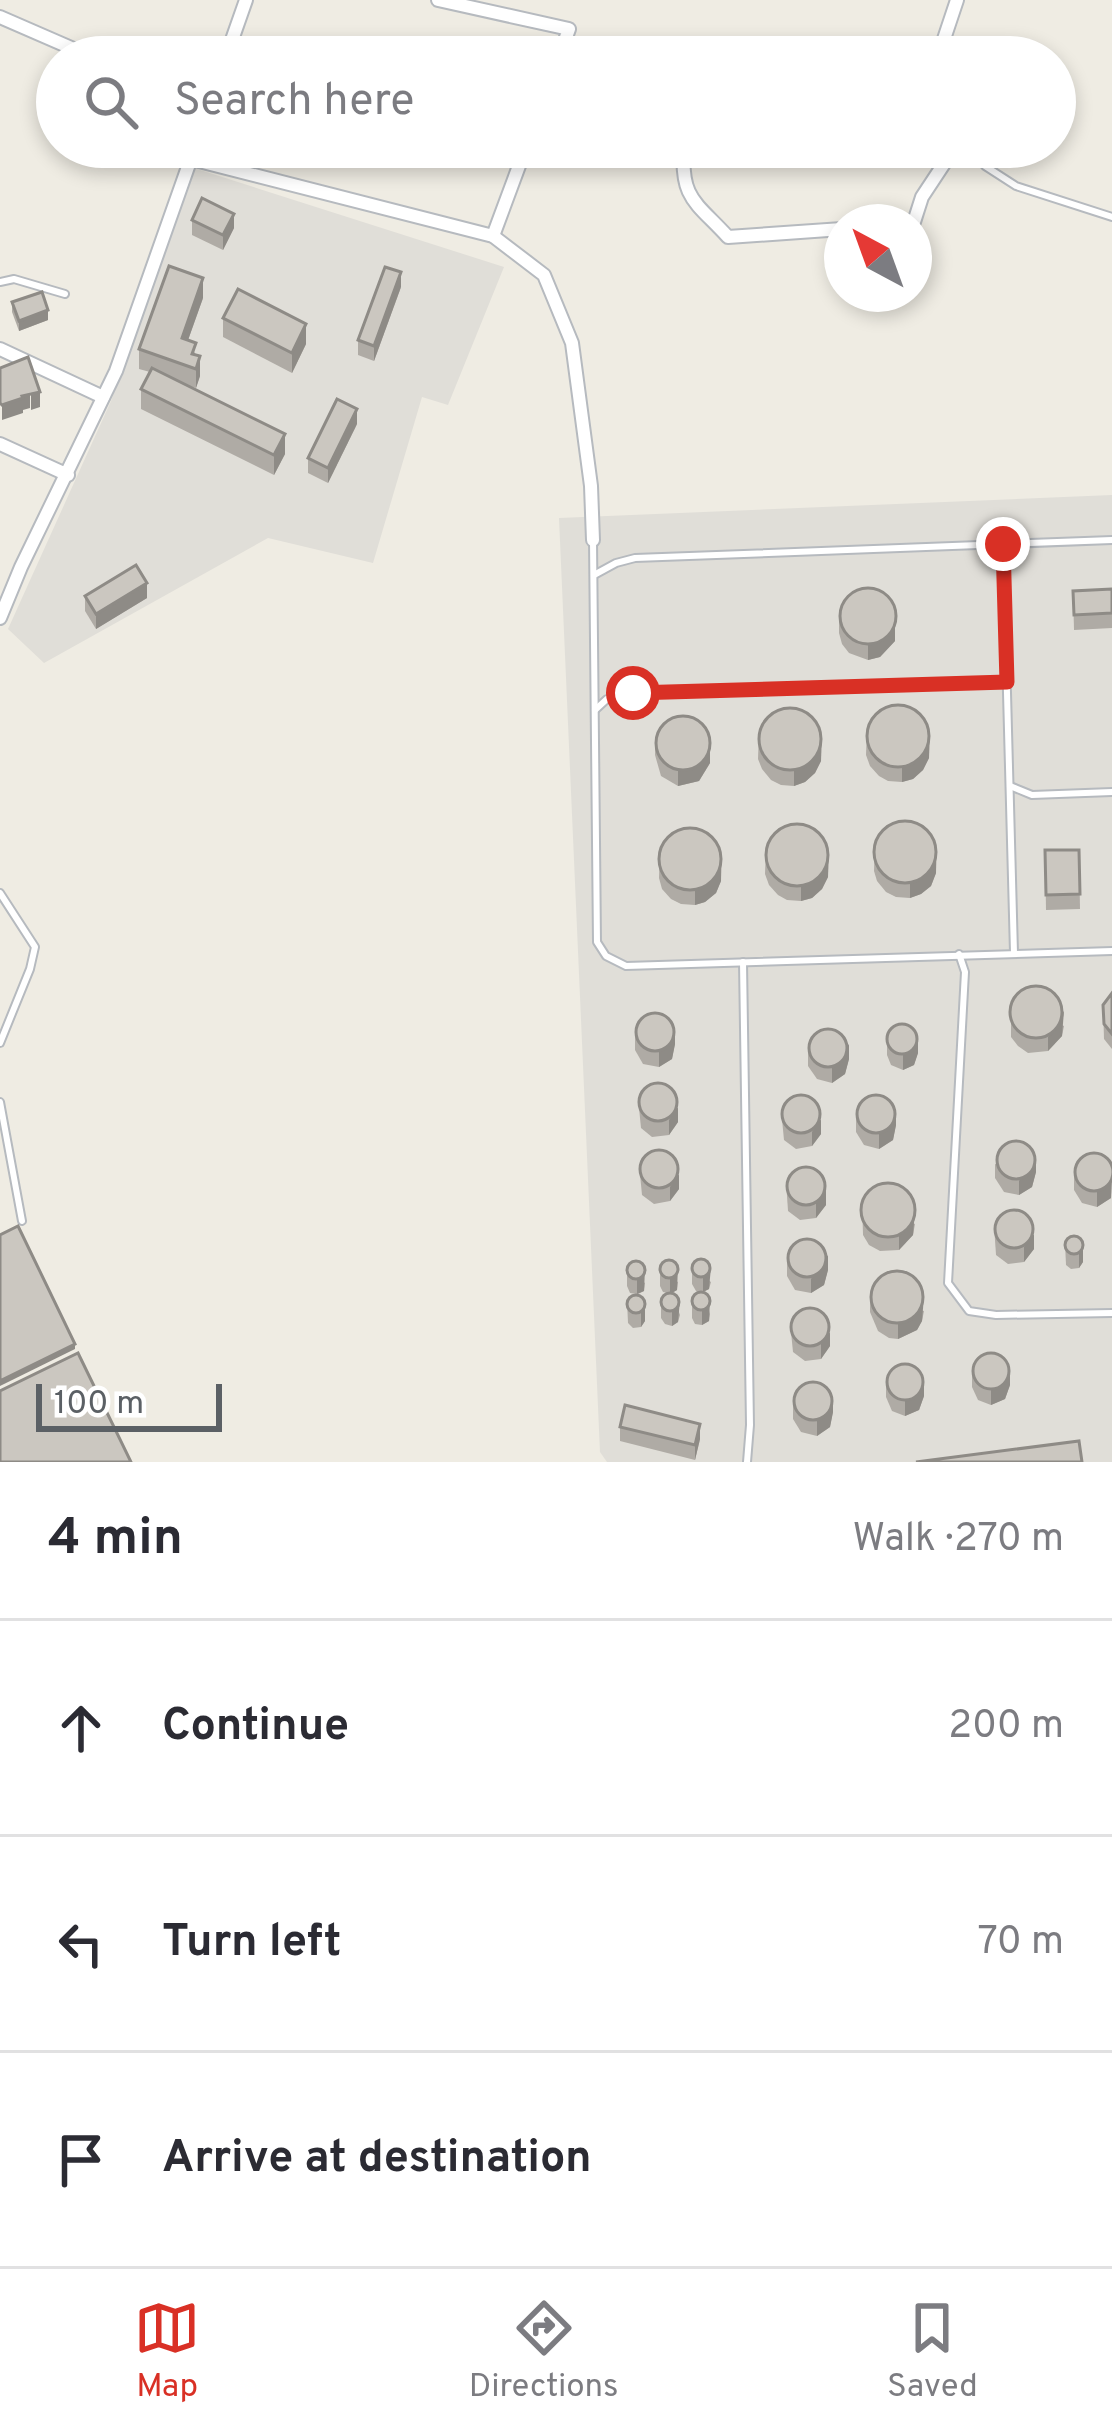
<!DOCTYPE html>
<meta charset="utf-8">
<style>
:root{--surface:#fff;--page:#f7f7f7;--text:#2b2b33;--muted:#7c7c81;--line:#e1e1e2;--accent:#d93025}
body{margin:0;font-family:Overpass,sans-serif;background:var(--page);color:var(--text)}
.compass{position:absolute;left:824px;top:204px;width:108px;height:108px;border-radius:50%;background:var(--surface);box-shadow:0 6px 18px #0003;rotate:319deg}
.scale{position:absolute;left:36px;bottom:30px;width:186px;box-sizing:border-box;padding-left:12px;border:6px solid #5b6065;border-top:0;font-size:33px;line-height:42px;white-space:nowrap;color:#5b6065;-webkit-text-stroke:9px #fff;paint-order:stroke}
.stop{position:absolute;width:36px;height:36px;margin:-27px;border:9px solid #d93025;border-radius:50%;background:#fff}
.stop.end{background:#d93025;border-color:#fff;box-shadow:0 3px 12px #0008}
.list{margin:0;padding:0;list-style:none}
h2{display:flex;justify-content:space-between;align-items:center;height:156px;margin:0;padding:0 48px;font-size:51px}
h2 small{font-size:39px;font-weight:400;color:var(--muted)}
.list li{display:grid;grid-template-columns:78px 1fr auto;gap:36px;align-items:center;box-sizing:border-box;height:216px;padding:0 48px;border-top:3px solid var(--line)}
.list b{display:block;font-size:45px;white-space:nowrap}
.list em{font-size:39px;font-style:normal;color:var(--muted)}
.icon{flex:none;width:66px;height:66px;fill:none;stroke:currentColor;stroke-width:2;stroke-linecap:round;stroke-linejoin:round}
.map{position:relative;flex:none;width:1112px;height:1462px;overflow:hidden}
.search{position:absolute;background:var(--surface);box-shadow:0 6px 18px #0003;left:36px;right:36px;top:36px;height:132px;display:flex;align-items:center;gap:30px;box-sizing:border-box;padding:0 42px;border-radius:66px;color:var(--muted);font-size:45px}
.sheet{height:804px;background:var(--surface)}
nav{display:flex;justify-content:space-around;align-items:center;box-sizing:border-box;height:168px;border-top:3px solid var(--line);background:var(--surface);font-size:33px;color:var(--muted)}
nav a{display:grid;justify-items:center;gap:6px}
nav .on{color:var(--accent)}
.map>svg:first-child{display:block}
.industrial{fill:#e0ded8}
.lines{fill:none;stroke-linecap:round;stroke-linejoin:round}
.lane-casing{stroke:#b6babf;stroke-width:10}
.street-casing{stroke:#b6babf;stroke-width:16}
.lane{stroke:#fff;stroke-width:6}
.street{stroke:#fff;stroke-width:12}
.wall{fill:#afaba5}
.shaded-wall{fill:#8e8b86}
.building{fill:#cbc7c0;stroke:#8e8b86;stroke-width:3}
.route{stroke:#d93025;stroke-width:15}
</style>
<div class="map">
<svg width="1112" height="1462" viewBox="0 0 1112 1462">
<rect width="100%" height="100%" fill="#efece3"/>
<g class="industrial">
<path d="M194 168 504 267 448 405 422 397 373 563 268 538 44 663 8 629 111 401Z"/>
<path d="M1112 495V1462H607L600 1452 559 518Z"/>
</g>
<g class="lines">
<g class="lane-casing">
<g id="lane">
<path d="M973 147 985 166 1016 186 1112 217"/>
<path d="M0 282 14 279 65 294"/>
<path d="M593 540 597 942 606 956 626 966 1112 951"/>
<path d="M1003 544 1014 953"/>
<path d="M594 575 616 563 635 558 1112 540"/>
<path d="M595 710 607 699 633 693 1007 682"/>
<path d="M1010 786 1032 795 1112 792"/>
<path d="M0 893 35 947 30 969 0 1043"/>
<path d="M959 954 965 972 948 1283 969 1311 996 1315 1112 1313"/>
<path d="M743 962 750 1425 747 1462"/>
<path d="M0 1102 22 1221"/>
</g>
</g>
<g class="street-casing">
<g id="street">
<path d="M438 0 569 29 559 57"/>
<path d="M0 17 92 57"/>
<path d="M226 57 246 0"/>
<path d="M938 57 957 0"/>
<path d="M684 147C680 199 696 202 728 237L842 229"/>
<path d="M191 159 493 236 544 275 572 343 591 486 593 540"/>
<path d="M914 222 922 197 955 147"/>
<path d="M493 236 526 147"/>
<path d="M0 349 103 397"/>
<path d="M0 444 68 475"/>
<path d="M0 618 21 567 116 371 195 147"/>
</g>
</g>
<use href="#lane" class="lane"/>
<use href="#street" class="street"/>
</g>
<g class="wall">
<path d="M192 220 234 228 223 250 192 235Z"/>
<path d="M401 287 374 361 358 355V340Z"/>
<path d="M203 298 188 340 196 355 200 376 196 388 183 384 285 454 274 475 141 409V389L150 372 139 369V349Z"/>
<path d="M12 302 48 320 19 331 12 312Z"/>
<path d="M223 318 306 344 292 373 223 337Z"/>
<path d="M357 424 328 483 308 473V458Z"/>
<path d="M1112 589V628L1074 630 1073 591Z"/>
<path d="M85 596 147 598 96 629 85 611Z"/>
<path d="M839 618 895 641 880 657 868 660 849 653 842 644 839 633Z"/>
<path d="M867 728 929 758 923 770 913 779 902 782 888 781 879 776 870 766 866 755Z"/>
<path d="M759 731 821 761 815 773 805 782 794 786 781 785 771 780 762 769 758 759Z"/>
<path d="M655 740 710 763 699 781 678 786 661 776 655 755Z"/>
<path d="M875 843 937 847 936 873 931 886 921 894 910 898 896 897 886 892 877 881 874 871Z"/>
<path d="M766 846 828 877 822 889 812 898 801 901 787 900 778 895 769 885 765 874Z"/>
<path d="M660 850 722 855 721 881 716 893 705 902 695 905 681 904 671 899 662 889 659 878Z"/>
<path d="M1045 850H1079L1080 909 1046 910Z"/>
<path d="M1112 993V1049L1104 1039 1103 1005Z"/>
<path d="M1011 1003 1064 1026 1062 1036 1048 1051 1028 1053 1018 1046 1011 1037Z"/>
<path d="M635 1036 675 1044 672 1059 659 1067 643 1064 635 1050Z"/>
<path d="M887 1040 918 1053 914 1065 903 1070 891 1065 887 1055Z"/>
<path d="M808 1051 849 1059 845 1074 832 1083 817 1079 808 1066Z"/>
<path d="M638 1098 678 1122 669 1135 652 1137 641 1128Z"/>
<path d="M781 1109 821 1134 812 1146 796 1149 784 1140Z"/>
<path d="M856 1117 896 1125 893 1140 879 1149 864 1145 856 1132Z"/>
<path d="M639 1164 679 1189 670 1201 654 1204 642 1195Z"/>
<path d="M995 1164 1036 1172 1032 1187 1019 1195 1004 1192 995 1178Z"/>
<path d="M1112 1165 1111 1198 1097 1207 1082 1203 1074 1190V1175Z"/>
<path d="M786 1181 826 1205 816 1218 800 1220 788 1211Z"/>
<path d="M862 1202 915 1224 913 1235 899 1250 880 1251 869 1245 863 1235Z"/>
<path d="M994 1225 1034 1249 1024 1262 1008 1264 996 1255Z"/>
<path d="M1076 1236 1083 1262 1079 1268 1071 1269 1066 1265 1065 1243Z"/>
<path d="M787 1262 828 1270 824 1285 811 1293 795 1290 787 1276Z"/>
<path d="M692 1269 711 1282 709 1289 703 1292 710 1314 709 1321 702 1325 695 1324 692 1318V1304L700 1292 696 1291 692 1284Z"/>
<path d="M660 1271 678 1282 677 1290 672 1293 680 1315 678 1322 672 1326 665 1324 661 1318V1303L668 1293 663 1292 660 1286Z"/>
<path d="M627 1272 645 1283 644 1291 638 1294 645 1321 641 1327 633 1328 628 1323 627 1301 636 1294 630 1293 627 1286Z"/>
<path d="M870 1297 924 1311 922 1321 917 1330 898 1339 889 1338 878 1331 870 1312Z"/>
<path d="M790 1322 830 1346 821 1359 805 1361 793 1352Z"/>
<path d="M972 1372 1010 1385 1005 1399 991 1405 978 1400 972 1387Z"/>
<path d="M886 1383 924 1396 919 1410 905 1416 892 1411 886 1397Z"/>
<path d="M793 1404 833 1412 830 1427 817 1436 801 1432 793 1419Z"/>
<path d="M620 1427 700 1439 695 1460 620 1441Z"/>
</g>
<g class="shaded-wall">
<path d="M234 214V228L223 250V235Z"/>
<path d="M401 272V287L374 361V346Z"/>
<path d="M203 278V298L182 357V338Z"/>
<path d="M48 310V320L19 331V321Z"/>
<path d="M306 324V344L292 373V353Z"/>
<path d="M200 356V376L196 388V369Z"/>
<path d="M40 392V407L31 410V395Z"/>
<path d="M30 393V408L23 410V413L2 420V405Z"/>
<path d="M357 409V424L328 483V468Z"/>
<path d="M285 434V454L274 475V455Z"/>
<path d="M147 583V598L96 629V614Z"/>
<path d="M895 626V641L880 657 868 660V645Z"/>
<path d="M930 732 929 758 923 770 913 779 902 782V768Z"/>
<path d="M822 735 821 761 815 773 805 782 794 786V771Z"/>
<path d="M710 749V763L699 781 678 786V771Z"/>
<path d="M829 851 828 877 822 889 812 898 801 901V886Z"/>
<path d="M936 859V873L931 886 921 894 910 898V883Z"/>
<path d="M721 866V881L716 893 705 902 695 905V890Z"/>
<path d="M1064 1011 1062 1036 1048 1051V1037Z"/>
<path d="M675 1029V1044L672 1059 659 1067V1052Z"/>
<path d="M918 1038V1053L914 1065 903 1070V1055Z"/>
<path d="M849 1044V1059L845 1074 832 1083V1068Z"/>
<path d="M678 1107V1122L669 1135V1120Z"/>
<path d="M896 1110V1125L893 1140 879 1149V1134Z"/>
<path d="M821 1119V1134L812 1146V1132Z"/>
<path d="M1036 1157V1172L1032 1187 1019 1195V1181Z"/>
<path d="M679 1174V1189L670 1201V1187Z"/>
<path d="M1112 1177 1111 1198 1097 1207V1192Z"/>
<path d="M826 1190V1205L816 1218V1203Z"/>
<path d="M915 1210 913 1235 899 1250V1235Z"/>
<path d="M1034 1234V1249L1024 1262V1247Z"/>
<path d="M1083 1248V1262L1079 1268V1253Z"/>
<path d="M828 1255V1270L824 1285 811 1293V1279Z"/>
<path d="M678 1267 677 1290 670 1294V1279Z"/>
<path d="M711 1267 709 1289 703 1292V1278Z"/>
<path d="M645 1269 644 1291 637 1294V1280Z"/>
<path d="M924 1296 922 1321 917 1330 898 1339V1324Z"/>
<path d="M680 1300 678 1322 672 1326V1311Z"/>
<path d="M710 1300 709 1321 702 1325V1310Z"/>
<path d="M645 1306V1321L641 1327V1312Z"/>
<path d="M830 1332V1346L821 1359V1344Z"/>
<path d="M75 1344V1349L0 1386V1381Z"/>
<path d="M1010 1370V1385L1005 1399 991 1405V1390Z"/>
<path d="M924 1381V1396L919 1410 905 1416V1401Z"/>
<path d="M833 1397V1412L830 1427 817 1436V1421Z"/>
<path d="M700 1424V1439L695 1460V1445Z"/>
</g>
<g class="building">
<path d="M202 198 234 214 223 235 192 220Z"/>
<path d="M169 266 203 278 182 338 196 343 192 354 200 356 196 369 139 349Z"/>
<path d="M385 267 401 272 374 346 358 340Z"/>
<path d="M238 289 306 324 292 353 223 318Z"/>
<path d="M42 292 48 310 19 321 12 302Z"/>
<path d="M28 357 40 392 22 396 23 398 2 405 0 403V368Z"/>
<path d="M152 368 285 434 274 455 141 389Z"/>
<path d="M337 399 357 409 328 468 308 458Z"/>
<path d="M136 565 147 583 96 614 85 596Z"/>
<circle cx="868" cy="616" r="28"/>
<path d="M1112 589V613L1074 615 1073 591Z"/>
<circle cx="898" cy="736" r="31"/>
<circle cx="790" cy="739" r="31"/>
<circle cx="683" cy="743" r="27"/>
<circle cx="905" cy="852" r="31"/>
<circle cx="797" cy="855" r="31"/>
<circle cx="690" cy="859" r="31"/>
<path d="M1045 850H1079L1080 894 1046 895Z"/>
<circle cx="1036" cy="1012" r="26"/>
<path d="M1112 993V1034L1104 1024 1103 1005Z"/>
<circle cx="655" cy="1032" r="19"/>
<circle cx="902" cy="1039" r="15"/>
<circle cx="828" cy="1048" r="19"/>
<circle cx="658" cy="1102" r="19"/>
<circle cx="801" cy="1114" r="19"/>
<circle cx="876" cy="1114" r="19"/>
<circle cx="1016" cy="1160" r="19"/>
<circle cx="659" cy="1169" r="19"/>
<circle cx="1094" cy="1172" r="19"/>
<circle cx="806" cy="1186" r="19"/>
<circle cx="888" cy="1210" r="27"/>
<circle cx="1014" cy="1229" r="19"/>
<path d="M18 1226 75 1344 0 1381V1235Z"/>
<circle cx="1074" cy="1245" r="9"/>
<circle cx="807" cy="1258" r="19"/>
<circle cx="701" cy="1268" r="9"/>
<circle cx="669" cy="1269" r="9"/>
<circle cx="636" cy="1270" r="9"/>
<circle cx="897" cy="1297" r="26"/>
<circle cx="701" cy="1301" r="9"/>
<circle cx="670" cy="1302" r="9"/>
<circle cx="636" cy="1304" r="9"/>
<circle cx="810" cy="1327" r="19"/>
<circle cx="991" cy="1371" r="18"/>
<path d="M78 1353 131 1462H0V1391Z"/>
<circle cx="905" cy="1382" r="18"/>
<circle cx="813" cy="1401" r="19"/>
<path d="M625 1405 700 1424 695 1445 620 1427Z"/>
<path d="M1079 1441 1082 1462H916Z"/>
</g>
<g class="lines">
<path class="route" d="M633 693 1007 682 1003 544"/>
</g>
</svg>
<svg class="compass" viewBox="-18 -18 36 36"><path d="M0-13l5 13h-10z" fill="#e53935"/><path d="M0 13l5-13h-10z" fill="#7c7c81"/></svg>
<div class="scale">100 m</div>
<div class="stop" style="left:633px;top:693px"></div>
<div class="stop end" style="left:1003px;top:544px"></div>
<div class="search"><svg class="icon" aria-label="search" viewBox="0 0 24 24"><circle cx="10" cy="10" r="6"/><path d="M15 15l6 6"/></svg>Search here</div>
</div>
<section class="sheet">
<h2>4 min<small>Walk · 270 m</small></h2>
<ul class="list">
<li><svg class="icon" aria-label="ahead" viewBox="0 0 24 24"><path d="M12 20V5M6 11l6-6 6 6"/></svg><div><b>Continue</b></div><em>200 m</em></li>
<li><svg class="icon" aria-label="left" viewBox="0 0 24 24"><path d="M17 20v-9H6M10 6l-5 5 5 5"/></svg><div><b>Turn left</b></div><em>70 m</em></li>
<li><svg class="icon" aria-label="arrive" viewBox="0 0 24 24"><path d="M6 21V4h12l-3 4 3 4H6"/></svg><div><b>Arrive at destination</b></div></li>
</ul>
</section>
<nav>
<a class="on"><svg class="icon" aria-label="map" viewBox="0 0 24 24"><path d="M3 6l6-2 6 2 6-2v14l-6 2-6-2-6 2zM9 4v14M15 6v14"/></svg>Map</a>
<a><svg class="icon" aria-label="directions" viewBox="0 0 24 24"><path d="M12 3l9 9-9 9-9-9zM9 14v-3h6M13 9l2 2-2 2"/></svg>Directions</a>
<a><svg class="icon" aria-label="saved" viewBox="0 0 24 24"><path d="M7 4h10v16l-5-4-5 4z"/></svg>Saved</a>
</nav>
